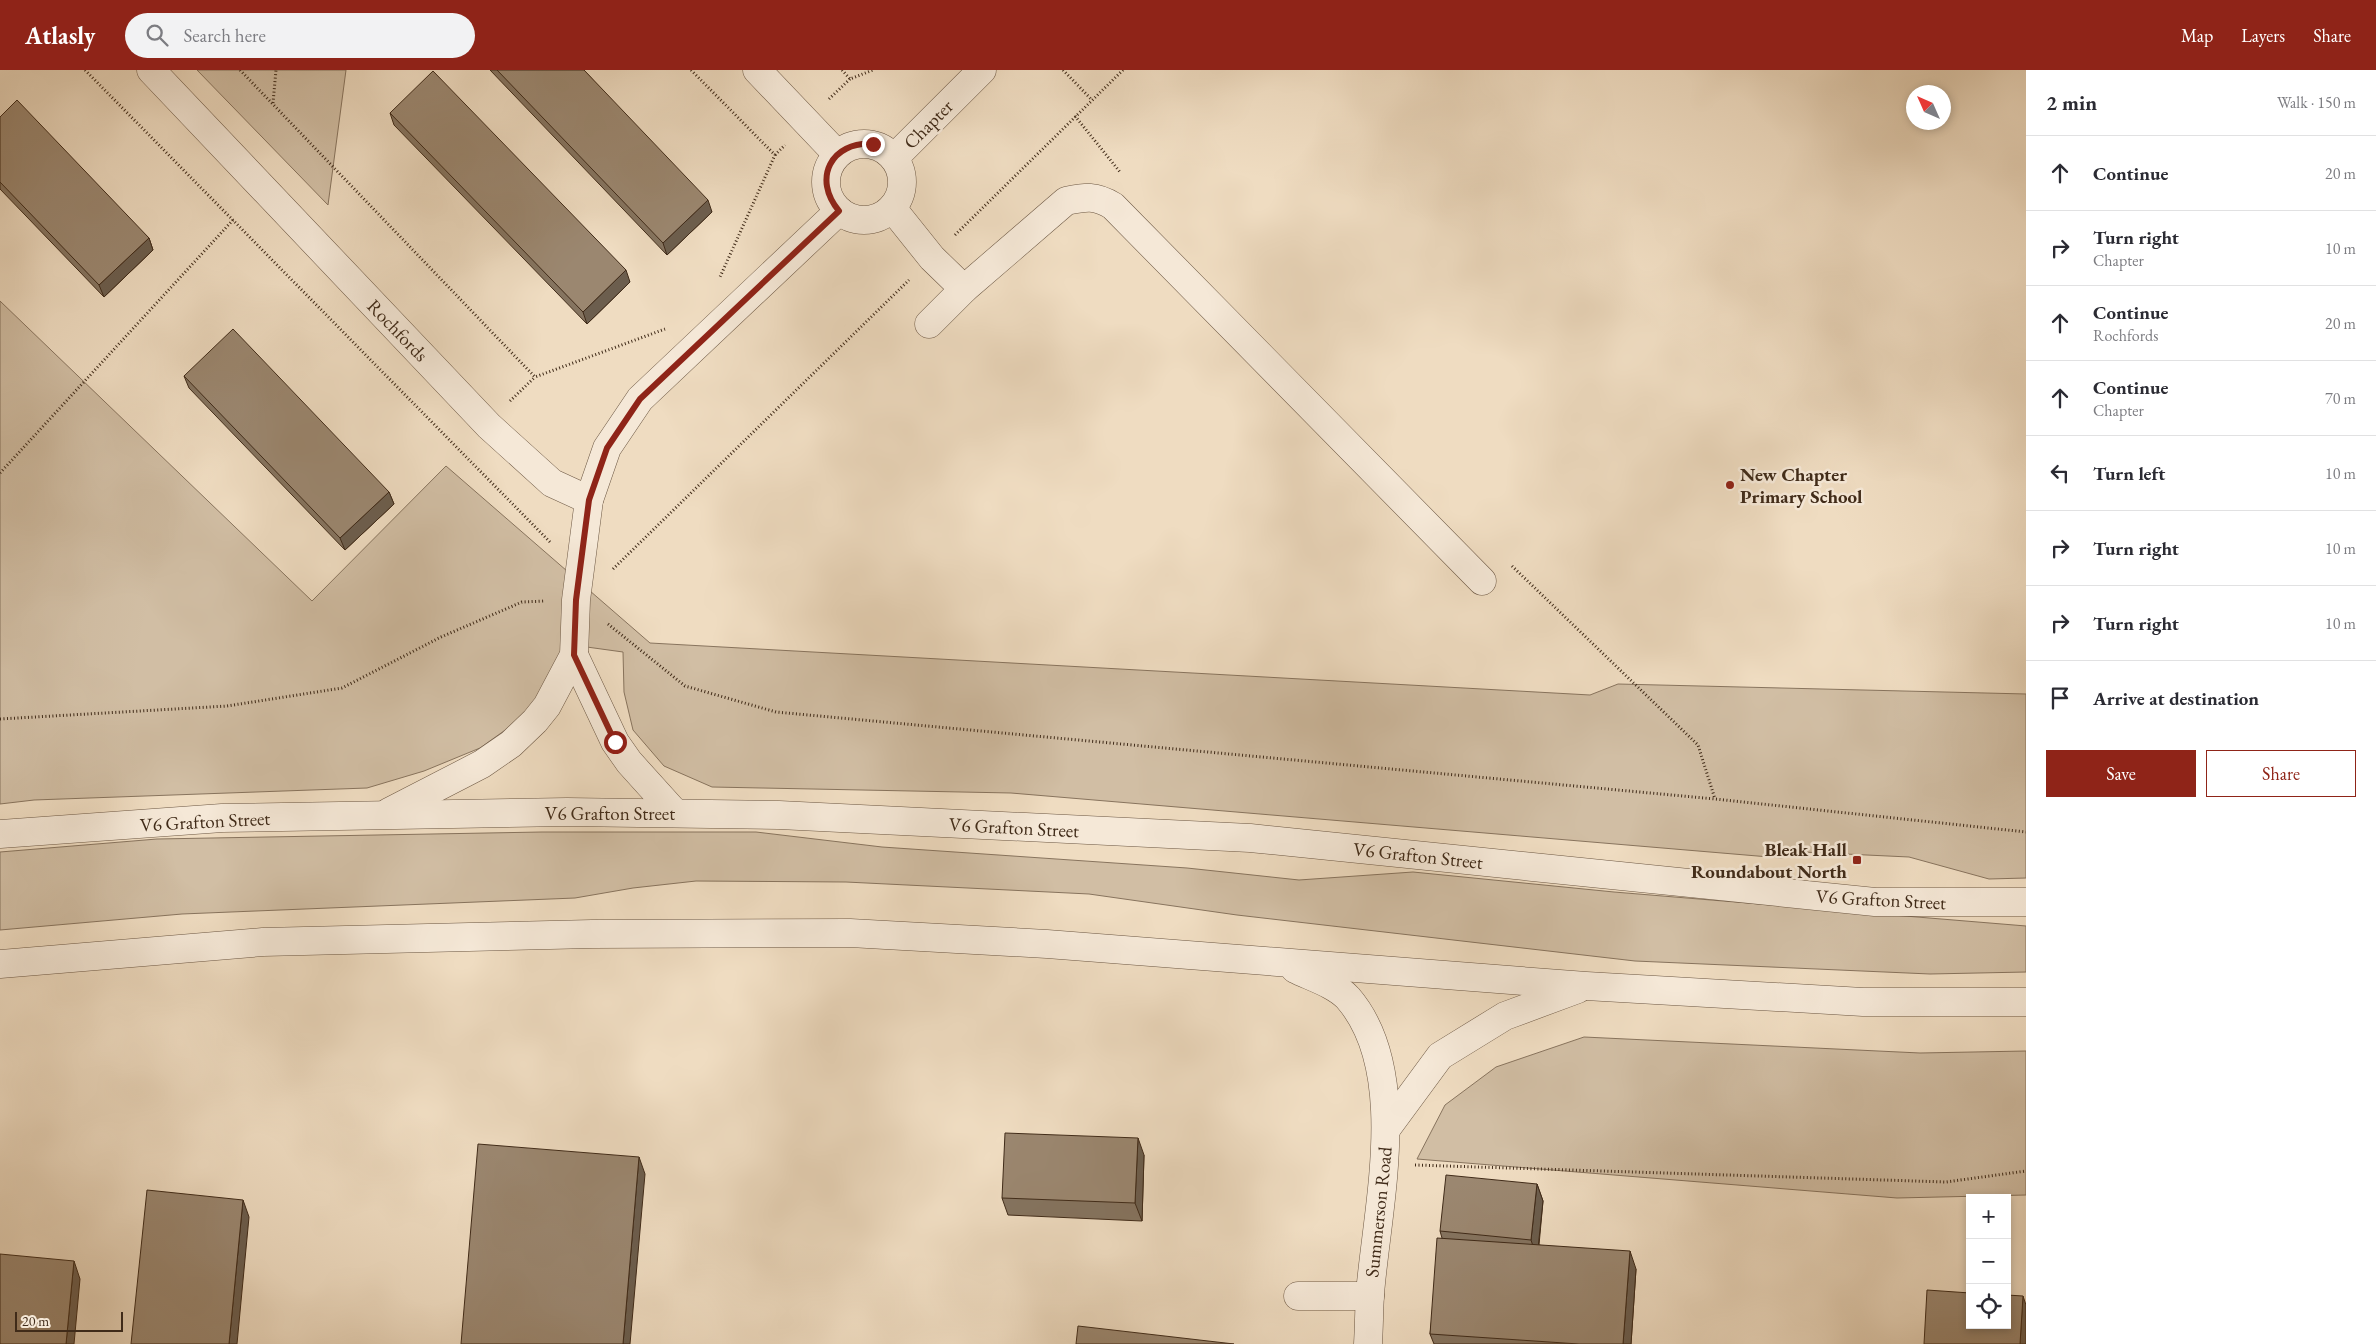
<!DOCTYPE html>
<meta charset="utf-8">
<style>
:root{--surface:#fff;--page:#f2f2f3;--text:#2b2b33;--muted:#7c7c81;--line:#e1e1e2;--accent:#8f2418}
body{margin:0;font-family:"EB Garamond",serif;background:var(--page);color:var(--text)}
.controls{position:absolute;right:15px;bottom:15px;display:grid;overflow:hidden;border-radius:0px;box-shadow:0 2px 8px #0003}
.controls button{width:45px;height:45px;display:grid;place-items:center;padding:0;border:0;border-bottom:1px solid var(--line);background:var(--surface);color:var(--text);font:25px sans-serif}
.compass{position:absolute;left:1906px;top:15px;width:45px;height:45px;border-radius:50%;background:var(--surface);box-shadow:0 2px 8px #0003;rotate:315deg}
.scale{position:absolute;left:15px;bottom:12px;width:108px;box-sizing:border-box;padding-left:5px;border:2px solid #402b19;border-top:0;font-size:14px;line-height:18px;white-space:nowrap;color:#402b19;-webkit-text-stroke:4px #f5e8d7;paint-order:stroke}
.stop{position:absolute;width:15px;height:15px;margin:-11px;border:4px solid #8f2418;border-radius:50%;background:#fff}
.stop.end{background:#8f2418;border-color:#fff;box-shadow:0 1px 5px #0008}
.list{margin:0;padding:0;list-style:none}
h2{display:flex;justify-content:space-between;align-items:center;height:65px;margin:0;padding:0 20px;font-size:21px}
h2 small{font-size:16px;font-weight:400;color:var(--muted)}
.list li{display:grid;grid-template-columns:32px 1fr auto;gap:15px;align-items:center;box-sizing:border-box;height:75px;padding:0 20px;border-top:1px solid var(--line)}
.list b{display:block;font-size:19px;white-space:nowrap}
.list p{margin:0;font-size:16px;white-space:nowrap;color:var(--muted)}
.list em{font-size:16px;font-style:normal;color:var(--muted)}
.actions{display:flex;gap:10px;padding:15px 20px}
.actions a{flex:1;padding:11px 0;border:1px solid var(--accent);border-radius:0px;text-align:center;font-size:18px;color:var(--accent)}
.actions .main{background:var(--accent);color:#fff}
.icon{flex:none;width:28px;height:28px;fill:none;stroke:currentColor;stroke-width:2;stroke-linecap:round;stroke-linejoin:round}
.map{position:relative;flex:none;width:2026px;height:1274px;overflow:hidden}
header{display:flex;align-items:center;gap:30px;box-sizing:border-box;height:70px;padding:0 25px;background:var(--accent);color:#fff}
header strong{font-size:24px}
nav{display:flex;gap:28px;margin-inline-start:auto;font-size:18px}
.search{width:350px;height:45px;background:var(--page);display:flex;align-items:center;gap:12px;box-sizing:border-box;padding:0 18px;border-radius:28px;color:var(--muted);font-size:19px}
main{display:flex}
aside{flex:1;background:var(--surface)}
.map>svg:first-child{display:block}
.green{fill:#d1bea4;stroke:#88745e}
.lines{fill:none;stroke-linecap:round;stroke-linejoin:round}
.minor-casing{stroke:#6c5743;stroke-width:29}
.path{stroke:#402b19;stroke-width:3;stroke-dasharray:1 2.5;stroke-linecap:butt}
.minor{stroke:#f5e8d7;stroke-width:28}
.wall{fill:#857460;stroke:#402b19}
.shaded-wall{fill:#6c5e4e;stroke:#402b19}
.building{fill:#9b8770;stroke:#402b19}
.route{stroke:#8f2418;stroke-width:6}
.poi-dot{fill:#8f2418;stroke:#f5e8d7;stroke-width:2}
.labels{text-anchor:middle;stroke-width:5;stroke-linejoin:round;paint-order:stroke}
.street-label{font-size:19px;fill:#402b19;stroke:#f5e8d7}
.poi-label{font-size:19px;font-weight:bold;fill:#402b19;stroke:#f5e8d7;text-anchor:start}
</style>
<header>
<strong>Atlasly</strong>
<div class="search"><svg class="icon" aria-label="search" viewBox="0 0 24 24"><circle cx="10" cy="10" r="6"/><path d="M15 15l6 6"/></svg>Search here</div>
<nav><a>Map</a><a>Layers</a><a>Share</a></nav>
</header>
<main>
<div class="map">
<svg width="2026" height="1274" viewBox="0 0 2026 1274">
<rect width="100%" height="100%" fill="#efdcc1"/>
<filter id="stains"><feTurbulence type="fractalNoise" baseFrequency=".004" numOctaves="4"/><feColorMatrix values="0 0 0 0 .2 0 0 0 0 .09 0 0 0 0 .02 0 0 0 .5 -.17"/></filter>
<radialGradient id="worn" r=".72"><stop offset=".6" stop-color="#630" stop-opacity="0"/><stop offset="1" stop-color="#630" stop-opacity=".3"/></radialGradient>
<g class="green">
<path d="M197 0H346L328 135Z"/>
<path d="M0 231 312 531 446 396 650 573 1590 625 1618 614 2026 624V808L1989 809 1909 787 1803 782 1781 788 1011 723 712 717 664 696 633 660 624 622 623 582 565 574 552 606 525 646 480 678 424 701 367 718 34 730 0 734Z"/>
<path d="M542 762H756L882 777 1187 798 1299 810 1413 802 1614 822 2026 856V902L1930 904 1635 891 1237 845 1089 824 846 812 696 811 633 818 575 828 182 844 0 860V782L157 769Z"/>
<path d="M1584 967 1920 983 2026 981V1125L1897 1128 1417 1089 1445 1035 1496 997Z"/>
</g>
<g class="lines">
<g class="minor-casing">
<g id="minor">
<path d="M151 0 489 356 552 413 589 430"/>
<path d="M757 0 837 84"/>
<circle cx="864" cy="112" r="38"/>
<path d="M894 88 982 0"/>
<path d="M892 138 932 188 964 219"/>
<path d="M929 254 964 219 1066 131C1086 127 1095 125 1113 136L1482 511"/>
<path d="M574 585 615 672 629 692 675 743"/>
<path d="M389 742 482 694 511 674 535 651 547 636 574 585 576 530 589 430 607 378 640 329 839 141"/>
<path d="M0 764 222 748 567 742 779 745 1250 768 1875 832H2026"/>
<path d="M0 894 263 872 592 864 850 863 1047 874 1586 916 1863 932H2026"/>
<path d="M1295 899C1311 907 1335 914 1348 928 1411 1001 1377 1137 1370 1224 1369 1241 1369 1258 1368 1274"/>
<path d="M1387 1058 1440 986 1505 946 1578 919"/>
<path d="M1298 1226H1370"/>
</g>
</g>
<g class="path">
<path d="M85 0 550 472"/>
<path d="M240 0 535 307 665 259"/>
<path d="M691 0 775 85 720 207"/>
<path d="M842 0 850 9 873 0"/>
<path d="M1063 0 1092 30"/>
<path d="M829 29 850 9"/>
<path d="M273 33 276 0"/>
<path d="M1075 46 1120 102"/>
<path d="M775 85 785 75"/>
<path d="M955 165 1123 0"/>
<path d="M510 331 535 307"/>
<path d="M0 403 233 150"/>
<path d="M1512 496 1698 675 1715 729"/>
<path d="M613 499 909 210"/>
<path d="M608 554 685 616 776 642 1715 729 2026 762"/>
<path d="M0 649 227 636 342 618 441 567 522 532 545 531"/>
<path d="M1415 1095 1946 1112 2026 1101"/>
</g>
<use href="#minor" class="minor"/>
</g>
<g class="wall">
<path d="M490 0H584L712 142 667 185Z"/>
<path d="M390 43 630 212 587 254 394 55Z"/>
<path d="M0 47 149 168 153 180 104 227 0 119Z"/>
<path d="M184 306 389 422 394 434 345 480 189 318Z"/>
<path d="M1144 1085 1142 1151 1008 1145 1002 1128Z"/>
<path d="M1537 1114 1543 1131 1539 1175 1636 1199 1631 1274H1434L1430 1264 1442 1168 1440 1161Z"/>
</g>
<g class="shaded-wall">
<path d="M708 130 712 142 667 185 663 173Z"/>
<path d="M149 168 153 180 104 227 99 215Z"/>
<path d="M626 200 630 212 587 254 583 242Z"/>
<path d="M389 422 394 434 345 480 340 468Z"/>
<path d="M1138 1068 1144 1085 1142 1151 1135 1133Z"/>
<path d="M639 1087 645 1104 630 1274H623Z"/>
<path d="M1537 1114 1543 1131 1537 1188 1531 1170Z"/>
<path d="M243 1130 249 1147 237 1274H229Z"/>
<path d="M1630 1181 1636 1199 1631 1274H1623Z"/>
<path d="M74 1191 80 1209 74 1274H66Z"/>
<path d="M2023 1226 2026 1235V1274H2020Z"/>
</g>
<g class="building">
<path d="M497 0H584L708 130 663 173Z"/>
<path d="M433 1 626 200 583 242 390 43Z"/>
<path d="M17 30 149 168 99 215 0 112V47Z"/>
<path d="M233 259 389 422 340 468 184 306Z"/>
<path d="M1005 1063 1138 1068 1135 1133 1002 1128Z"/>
<path d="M478 1074 639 1087 623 1274H461Z"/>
<path d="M1446 1105 1537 1114 1531 1170 1440 1161Z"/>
<path d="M147 1120 243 1130 229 1274H131Z"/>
<path d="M1437 1168 1630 1181 1623 1274H1579L1430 1264Z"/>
<path d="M0 1184 74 1191 66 1274H0Z"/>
<path d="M1927 1220 1970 1223V1255H2007V1225L2023 1226 2020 1274H1924Z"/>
<path d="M1078 1256 1234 1274H1076Z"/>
</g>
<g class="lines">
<path class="route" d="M615 672 574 585 576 530 589 430 607 378 640 329 839 141C812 109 831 71 873 74"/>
</g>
<g class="poi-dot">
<circle cx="1730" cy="415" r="5"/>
<rect x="1852" y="785" width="10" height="10" rx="2.5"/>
</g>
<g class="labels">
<g class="street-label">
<text transform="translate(928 54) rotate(-45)" y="7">Chapter</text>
<text transform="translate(398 260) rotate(46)" y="7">Rochfords</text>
<text x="610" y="750">V6 Grafton Street</text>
<text transform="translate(205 751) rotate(-3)" y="7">V6 Grafton Street</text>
<text transform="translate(1014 757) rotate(3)" y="7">V6 Grafton Street</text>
<text transform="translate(1418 785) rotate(6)" y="7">V6 Grafton Street</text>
<text transform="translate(1881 829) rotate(3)" y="7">V6 Grafton Street</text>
<text transform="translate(1378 1142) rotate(-84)" y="7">Summerson Road</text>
</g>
<g class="poi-label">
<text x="1740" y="411">New Chapter<tspan x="1740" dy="22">Primary School</tspan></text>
<text x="1847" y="786" text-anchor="end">Bleak Hall<tspan x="1847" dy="22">Roundabout North</tspan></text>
</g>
</g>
<rect width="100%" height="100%" filter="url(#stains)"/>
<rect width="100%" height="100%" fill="url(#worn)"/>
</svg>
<div class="controls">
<button>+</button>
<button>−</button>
<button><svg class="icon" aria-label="locate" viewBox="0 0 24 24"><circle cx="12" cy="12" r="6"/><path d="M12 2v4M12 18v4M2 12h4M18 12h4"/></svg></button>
</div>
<svg class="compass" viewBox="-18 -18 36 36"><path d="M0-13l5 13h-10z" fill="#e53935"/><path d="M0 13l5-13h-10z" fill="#7c7c81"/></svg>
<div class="scale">20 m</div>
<div class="stop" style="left:615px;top:672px"></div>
<div class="stop end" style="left:873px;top:74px"></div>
</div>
<aside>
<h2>2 min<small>Walk · 150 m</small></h2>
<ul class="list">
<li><svg class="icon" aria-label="ahead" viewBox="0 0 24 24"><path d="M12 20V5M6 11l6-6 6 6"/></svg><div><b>Continue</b></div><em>20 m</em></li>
<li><svg class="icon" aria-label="right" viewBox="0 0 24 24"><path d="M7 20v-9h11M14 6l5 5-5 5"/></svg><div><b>Turn right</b><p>Chapter</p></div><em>10 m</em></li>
<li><svg class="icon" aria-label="ahead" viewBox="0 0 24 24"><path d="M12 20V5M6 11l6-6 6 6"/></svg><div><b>Continue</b><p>Rochfords</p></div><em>20 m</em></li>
<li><svg class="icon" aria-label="ahead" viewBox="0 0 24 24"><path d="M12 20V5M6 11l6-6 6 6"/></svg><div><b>Continue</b><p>Chapter</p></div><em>70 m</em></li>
<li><svg class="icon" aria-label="left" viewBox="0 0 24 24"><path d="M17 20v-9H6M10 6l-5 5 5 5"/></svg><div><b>Turn left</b></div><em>10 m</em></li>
<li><svg class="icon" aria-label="right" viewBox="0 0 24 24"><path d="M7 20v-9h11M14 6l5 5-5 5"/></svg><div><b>Turn right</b></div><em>10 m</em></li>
<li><svg class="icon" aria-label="right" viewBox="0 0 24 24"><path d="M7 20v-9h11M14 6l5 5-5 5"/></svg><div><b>Turn right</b></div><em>10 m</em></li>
<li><svg class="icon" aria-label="arrive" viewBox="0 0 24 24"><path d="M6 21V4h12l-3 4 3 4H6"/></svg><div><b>Arrive at destination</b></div></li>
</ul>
<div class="actions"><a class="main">Save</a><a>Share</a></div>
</aside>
</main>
